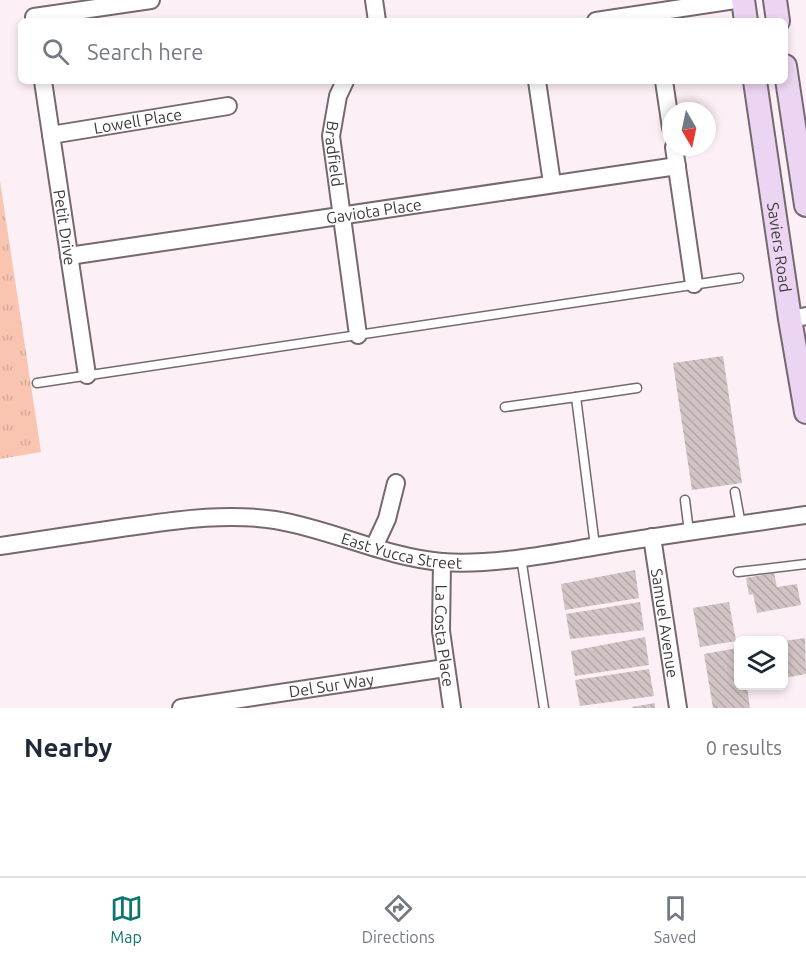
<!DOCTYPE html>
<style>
:root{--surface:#fff;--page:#f2f2f3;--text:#1f2937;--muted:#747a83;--line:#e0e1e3;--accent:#0f766e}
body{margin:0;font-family:Ubuntu,sans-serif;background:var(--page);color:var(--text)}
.controls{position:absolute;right:18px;bottom:18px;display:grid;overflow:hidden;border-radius:9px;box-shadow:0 3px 9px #0003}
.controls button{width:54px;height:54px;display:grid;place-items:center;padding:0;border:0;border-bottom:2px solid var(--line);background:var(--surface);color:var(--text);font:30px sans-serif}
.compass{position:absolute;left:662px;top:102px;width:54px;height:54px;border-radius:50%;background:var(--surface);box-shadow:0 3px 9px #0003;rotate:171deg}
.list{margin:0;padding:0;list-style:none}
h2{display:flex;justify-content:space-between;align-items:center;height:78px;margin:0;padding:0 24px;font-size:26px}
h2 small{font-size:20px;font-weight:400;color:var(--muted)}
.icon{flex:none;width:33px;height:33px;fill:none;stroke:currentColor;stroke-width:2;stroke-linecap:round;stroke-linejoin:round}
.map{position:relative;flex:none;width:806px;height:708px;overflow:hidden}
.search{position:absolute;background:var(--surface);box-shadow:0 3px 9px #0003;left:18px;right:18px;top:18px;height:66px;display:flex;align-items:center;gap:15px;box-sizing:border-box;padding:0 21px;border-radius:9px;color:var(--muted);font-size:22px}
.sheet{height:168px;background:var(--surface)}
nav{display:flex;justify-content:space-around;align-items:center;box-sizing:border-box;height:84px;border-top:2px solid var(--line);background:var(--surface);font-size:16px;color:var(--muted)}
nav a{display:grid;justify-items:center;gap:3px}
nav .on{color:var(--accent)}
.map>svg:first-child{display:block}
.grass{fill:url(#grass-tufts)}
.building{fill:url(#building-back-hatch)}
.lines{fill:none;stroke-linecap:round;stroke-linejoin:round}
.lane-casing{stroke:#75696f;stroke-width:11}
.street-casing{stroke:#75696f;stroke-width:20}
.secondary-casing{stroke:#75696f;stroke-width:26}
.lane{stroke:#fff;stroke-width:8}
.street{stroke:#fff;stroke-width:16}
.secondary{stroke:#ebd5f2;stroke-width:22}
.labels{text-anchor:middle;stroke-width:6;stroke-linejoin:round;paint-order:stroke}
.street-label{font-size:16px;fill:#403a3d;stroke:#fff}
</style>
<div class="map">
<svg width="806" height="708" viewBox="0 0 806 708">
<defs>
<pattern id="grass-tufts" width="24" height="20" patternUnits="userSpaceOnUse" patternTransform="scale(1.5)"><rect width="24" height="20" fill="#f9c5b1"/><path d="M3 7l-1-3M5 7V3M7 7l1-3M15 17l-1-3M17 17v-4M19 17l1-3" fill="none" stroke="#d6aa99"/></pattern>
<pattern id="building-back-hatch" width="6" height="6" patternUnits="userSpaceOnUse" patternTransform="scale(1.5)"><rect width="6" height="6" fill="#d2c3c4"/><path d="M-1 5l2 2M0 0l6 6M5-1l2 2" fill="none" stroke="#b5a8a9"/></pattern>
</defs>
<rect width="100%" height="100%" fill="#fceff5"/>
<path class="grass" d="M0 181 41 452 0 459Z"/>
<g class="building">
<path d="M723 356 742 483 692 490 673 363Z"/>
<path d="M635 570 639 598 565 610 561 584Z"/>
<path d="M774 573 777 587 797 584 801 605 757 613 753 594 749 595 746 578Z"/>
<path d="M640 602 644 630 570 639 566 614Z"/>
<path d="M729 602 736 641 700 647 693 608Z"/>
<path d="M645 637 649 665 575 676 571 651Z"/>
<path d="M805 638 806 674 784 678V641Z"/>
<path d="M738 648V686H747L750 708H713L704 654Z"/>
<path d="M649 669 654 696 580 706 575 680Z"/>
<path d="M655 703V708H632V707Z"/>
</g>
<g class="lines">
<g class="lane-casing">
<g id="lane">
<path d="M37 383 739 278"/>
<path d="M576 397 637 388"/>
<path d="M505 407 576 397 595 546"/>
<path d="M735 492 741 525"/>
<path d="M685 500 689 532"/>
<path d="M521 557 544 708"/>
<path d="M738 572 806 564"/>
</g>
</g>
<g class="street-casing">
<g id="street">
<path d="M374 0 377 21"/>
<path d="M34 17 151 0"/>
<path d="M596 21 735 0"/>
<path id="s1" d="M43 81 87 375"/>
<path id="s2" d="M345 81 338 96 331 136 358 335"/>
<path d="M537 81 552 183"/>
<path d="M664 81 671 128"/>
<path id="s3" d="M51 135 228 106"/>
<path d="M674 147 694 284"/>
<path id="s4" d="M69 256 677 166"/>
<path d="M790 319 806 316"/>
<path id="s5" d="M652 537 678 708"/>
<path id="s6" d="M0 546C40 540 81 534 121 528 172 521 223 512 275 520 331 529 384 557 442 562 493 566 553 553 604 545 671 534 739 525 806 515"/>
<path d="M374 547 387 519 396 483"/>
<path id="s7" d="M442 562 441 631 452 708"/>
<path id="s8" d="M181 708 445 668"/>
</g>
</g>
<g class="secondary-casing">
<g id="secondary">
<path d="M743 0 746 21"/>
<path d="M775 0 778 21"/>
<path d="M785 66 806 205"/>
<path id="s9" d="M755 81 790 319 806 412"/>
</g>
</g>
<use href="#lane" class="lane"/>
<use href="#street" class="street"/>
<use href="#secondary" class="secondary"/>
</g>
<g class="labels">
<g class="street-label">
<text dy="6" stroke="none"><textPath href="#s3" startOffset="88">Lowell Place</textPath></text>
<text dy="6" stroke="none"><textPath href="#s2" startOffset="75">Bradfield</textPath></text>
<text dy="6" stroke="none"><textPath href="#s4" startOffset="308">Gaviota Place</textPath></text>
<text dy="6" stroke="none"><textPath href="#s1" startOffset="148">Petit Drive</textPath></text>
<text dy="6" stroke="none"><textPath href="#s9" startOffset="168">Saviers Road</textPath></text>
<text dy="6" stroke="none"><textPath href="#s6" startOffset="408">East Yucca Street</textPath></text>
<text dy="6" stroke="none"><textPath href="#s5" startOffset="87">Samuel Avenue</textPath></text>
<text dy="6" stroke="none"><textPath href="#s7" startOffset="74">La Costa Place</textPath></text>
<text dy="6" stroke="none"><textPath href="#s8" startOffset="152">Del Sur Way</textPath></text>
</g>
</g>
</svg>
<div class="controls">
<button><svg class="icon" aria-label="layers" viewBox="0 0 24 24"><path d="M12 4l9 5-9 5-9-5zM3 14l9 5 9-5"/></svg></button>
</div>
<svg class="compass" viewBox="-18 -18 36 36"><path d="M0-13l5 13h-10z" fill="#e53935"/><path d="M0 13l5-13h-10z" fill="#747a83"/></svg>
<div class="search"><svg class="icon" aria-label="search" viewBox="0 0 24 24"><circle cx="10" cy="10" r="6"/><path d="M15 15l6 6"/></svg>Search here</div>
</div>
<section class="sheet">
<h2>Nearby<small>0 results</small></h2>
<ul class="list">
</ul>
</section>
<nav>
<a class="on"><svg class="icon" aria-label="map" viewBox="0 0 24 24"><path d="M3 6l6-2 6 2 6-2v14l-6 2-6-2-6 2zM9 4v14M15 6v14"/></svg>Map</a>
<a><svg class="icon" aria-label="directions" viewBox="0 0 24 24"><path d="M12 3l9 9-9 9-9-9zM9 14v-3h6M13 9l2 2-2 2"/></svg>Directions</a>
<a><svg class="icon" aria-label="saved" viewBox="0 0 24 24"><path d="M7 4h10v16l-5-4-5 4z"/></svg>Saved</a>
</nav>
